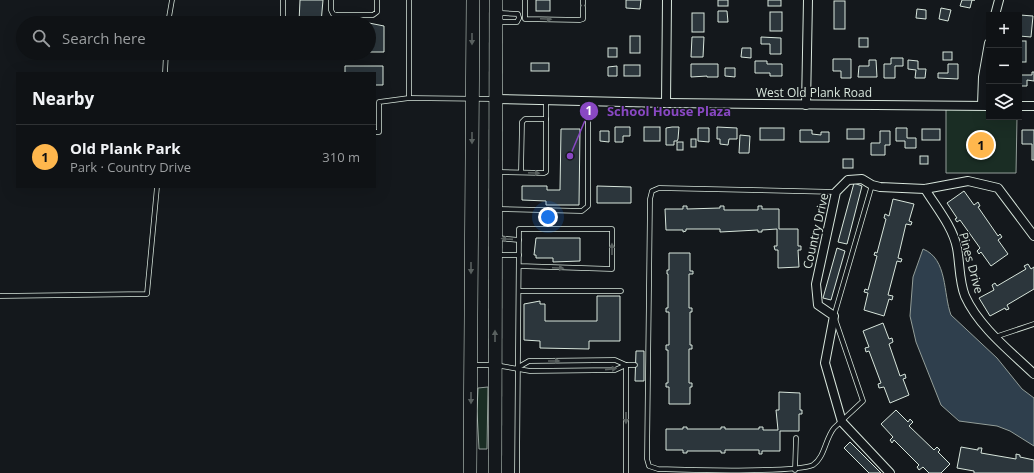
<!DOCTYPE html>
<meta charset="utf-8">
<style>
:root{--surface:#0f1215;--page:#181b1e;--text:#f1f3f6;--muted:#9b9ea0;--line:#2f3234;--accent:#ffb74d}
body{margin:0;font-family:"Open Sans",sans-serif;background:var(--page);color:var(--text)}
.controls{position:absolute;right:12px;top:12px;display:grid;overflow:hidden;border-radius:0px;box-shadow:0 4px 16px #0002}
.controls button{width:36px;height:36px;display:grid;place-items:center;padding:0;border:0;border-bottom:1px solid var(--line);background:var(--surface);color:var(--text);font:20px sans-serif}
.you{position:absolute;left:548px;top:217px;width:14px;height:14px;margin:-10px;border:3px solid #fff;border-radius:50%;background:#1a73e8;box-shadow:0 0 0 6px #1a73e833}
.badge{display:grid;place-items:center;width:26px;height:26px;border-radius:50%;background:var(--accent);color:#111;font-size:13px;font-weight:700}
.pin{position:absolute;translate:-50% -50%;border:2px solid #fff;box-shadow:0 1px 4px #0006}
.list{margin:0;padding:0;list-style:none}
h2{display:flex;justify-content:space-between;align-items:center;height:52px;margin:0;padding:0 16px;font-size:17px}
h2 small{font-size:13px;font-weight:400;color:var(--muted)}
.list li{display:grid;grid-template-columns:26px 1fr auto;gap:12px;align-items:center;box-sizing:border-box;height:64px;padding:0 16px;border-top:1px solid var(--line)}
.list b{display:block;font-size:15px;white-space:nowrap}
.list p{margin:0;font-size:13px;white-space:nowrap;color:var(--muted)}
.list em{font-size:13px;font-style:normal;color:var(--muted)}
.icon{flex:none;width:22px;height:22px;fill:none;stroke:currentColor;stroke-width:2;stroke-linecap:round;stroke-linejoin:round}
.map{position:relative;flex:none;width:1034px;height:473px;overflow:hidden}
.search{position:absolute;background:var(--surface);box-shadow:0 4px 16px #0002;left:16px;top:16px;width:360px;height:44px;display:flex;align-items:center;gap:10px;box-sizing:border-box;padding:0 14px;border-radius:22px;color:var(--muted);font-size:15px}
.panel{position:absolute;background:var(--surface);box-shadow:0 4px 16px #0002;left:16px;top:72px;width:360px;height:116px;border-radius:0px}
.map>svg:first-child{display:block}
.green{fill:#1a2d24;stroke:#939e99}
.water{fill:#2f3f4d;stroke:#939e99}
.building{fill:#2c363c;stroke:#d8e6dc}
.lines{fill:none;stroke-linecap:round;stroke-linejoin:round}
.lane-casing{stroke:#d8e6dc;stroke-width:5.5}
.street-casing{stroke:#d8e6dc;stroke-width:10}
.primary-casing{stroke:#d8e6dc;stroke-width:14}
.lane{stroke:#14181c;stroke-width:4}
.street{stroke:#14181c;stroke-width:8}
.primary{stroke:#14181c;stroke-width:13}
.oneway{fill:#59605f}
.labels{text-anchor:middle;stroke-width:3;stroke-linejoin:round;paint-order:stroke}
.street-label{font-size:12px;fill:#d8e6dc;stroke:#14181c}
.leader{fill:none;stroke:#8948c3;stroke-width:1.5}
.callout-dot{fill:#8948c3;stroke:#14181c;stroke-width:1.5}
.mark-label{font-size:12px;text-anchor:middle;font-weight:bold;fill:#fff}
.callout-label{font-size:13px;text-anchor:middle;font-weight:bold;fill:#8948c3;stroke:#14181c;stroke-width:3;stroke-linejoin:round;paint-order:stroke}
</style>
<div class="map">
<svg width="1034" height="473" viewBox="0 0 1034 473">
<rect width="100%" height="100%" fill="#14181c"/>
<g class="green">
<path d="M946 109 989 110V117H1017L1016 173H946Z"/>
<path d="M488 387 487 449H479L477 411 478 388Z"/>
</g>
<path class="water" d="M923 249C948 259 943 294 951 315L997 358 1022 389 1034 398V446L1010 431 997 426 959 421 941 405 916 342 910 316 913 277Z"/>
<g class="building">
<path d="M300 0H323L321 23H328H312L299 22Z"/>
<rect x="536" y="0" width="14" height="11"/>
<path d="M626 0H641L640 9 626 8Z"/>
<rect x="718" y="0" width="10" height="6"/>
<rect x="768" y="0" width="13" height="6"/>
<path d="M962 0H975H972L970 8 960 6Z"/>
<rect x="834" y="1" width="11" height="28"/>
<path d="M941 8 951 10 948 21 939 19Z"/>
<path d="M917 9 926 10V19L916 18Z"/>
<path d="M718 11H727L728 22H718Z"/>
<rect x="770" y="12" width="12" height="19"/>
<rect x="692" y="13" width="12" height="19"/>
<path d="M1020 15 1033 16 1031 37 1019 36Z"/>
<path d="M369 23 384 26V52H369Z"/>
<rect x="630" y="36" width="10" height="17"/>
<path d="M692 37H704L703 57H691Z"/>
<path d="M761 37 781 38V54H770V44H761Z"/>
<rect x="859" y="38" width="9" height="9"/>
<rect x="1019" y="41" width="7" height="21"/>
<rect x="608" y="48" width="9" height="9"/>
<path d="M742 48H751V58L741 57Z"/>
<rect x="943" y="52" width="9" height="8"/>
<path d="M891 58H903V66H895V78H884V64H891Z"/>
<path d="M833 59H851V78H841V71H833Z"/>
<path d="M869 60H876L877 77H858L859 66H869Z"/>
<path d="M908 60 918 61V69H926L925 78H915L916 70 908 69Z"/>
<path d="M755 61H767V64H782V76H770V73H755Z"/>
<rect x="531" y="63" width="18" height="8"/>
<path d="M691 64H718V77H707V76L691 77Z"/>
<path d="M948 64H958V79L938 78V73H948Z"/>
<rect x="624" y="65" width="16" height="11"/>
<path d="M345 66H383V85H375V73H345Z"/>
<path d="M617 66V76H608V67Z"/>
<path d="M725 68H735V77L725 76Z"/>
<path d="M1032 72H1034V81L1027 80V86H1019V75H1032Z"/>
<path d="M615 127H630V136H623V142H615Z"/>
<rect x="644" y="127" width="16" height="14"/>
<path d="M672 127H679L678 139 677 141H674V145H666V128Z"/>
<path d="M717 127 737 128V139H729L728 145 720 144V139H717Z"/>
<path d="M698 128H709V142L698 141Z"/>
<rect x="760" y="128" width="24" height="12"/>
<path d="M896 128H907V138H916V148H905V141H896Z"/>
<path d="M561 129H580L579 205H546V201L522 200V186H547V190H560Z"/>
<rect x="847" y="129" width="17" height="10"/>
<rect x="922" y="129" width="18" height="11"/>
<path d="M800 130H812V134L821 135V132H829V142H800Z"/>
<path d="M1022 130H1034V160H1032V144H1022Z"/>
<path d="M600 131H609V142L600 141Z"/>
<path d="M880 131H890V145H885V155H871V143H880Z"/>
<path d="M740 135 750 136 749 153H739Z"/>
<rect x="691" y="139" width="5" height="8"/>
<rect x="677" y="142" width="6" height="8"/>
<rect x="920" y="156" width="8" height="8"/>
<rect x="843" y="159" width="10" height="9"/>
<path d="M854 183 862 186 847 244 838 242Z"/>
<path d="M597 186 631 187V203H597Z"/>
<path d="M964 191 974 205 978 202 980 206 978 207 998 236 1000 234 1002 237 998 240 1008 254 991 266 981 252 979 254 977 251 980 248 960 220 957 222 955 219 957 218 947 203Z"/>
<path d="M893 199 914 204 909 221 912 222 911 225 906 224 898 258 902 259 901 262 897 261 888 295 893 296 892 300 889 299 884 316 864 310 868 293 864 292 865 289 868 290 877 256 874 255 875 252 877 253 886 219 884 218 885 214 889 216Z"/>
<path d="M683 206H687V209L720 208V206H724V210H758V206H762V209H779V229H798V246H801V250H798L799 267 778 268V250H775L774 246H777V229L762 230V232H758V230L720 232V229H686V231L683 232V230H666L665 209H683Z"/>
<path d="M536 238H580V261L553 262V258H536V255H534Z"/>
<path d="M837 248 845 251 831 300 823 298Z"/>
<path d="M669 253H690V271H693V274H689V308H692V312H690V345H692V349H689V383H692V387H690V404H669V387H666V383H668V350H666V345H669V312H666V308H668V274H667V270H669Z"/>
<path d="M1028 264 1031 269 1034 267V289L1007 305 1009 309 1006 310 1005 308 990 316 979 298 994 290 992 285 995 283 997 286 1026 269 1024 266Z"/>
<path d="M597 296H620V341H589V349L540 348V341L524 340V304L540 301V304H545V321H597Z"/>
<path d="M883 323 889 339 892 338 893 342 889 344 900 376 905 374 906 378 903 379 909 395 890 403 884 387 879 388 878 384 881 383 869 351 866 352 865 348 869 347 863 331Z"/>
<path d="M636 351H644V381H635Z"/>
<path d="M779 392 800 393V410H802V414H799V431H780V451H762V454H759V450H725V453H721V451H687V453H683V450H666V429H683V427H687V429H721V427H725V429H759V427H763V430H778L776 410H779Z"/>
<path d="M896 410 908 422 910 419 913 422 909 426 934 450 937 447 940 450 938 452 950 464 941 473H929L923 467 919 470 917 467 919 465 894 440 892 443 890 440 893 437 881 424Z"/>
<path d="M850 442 881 473H869L844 448Z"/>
<path d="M961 447 978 450V448H982L981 453 1016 459V454L1020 455V457L1034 460V473H974V471L957 468Z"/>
</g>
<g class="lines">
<g class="lane-casing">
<g id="lane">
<path d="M331 0V10L333 14 337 15H373L377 12V0"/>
<path d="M525 0V19L580 20 583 19V7"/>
<path d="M583 4V0"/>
<path d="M499 17 501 13 518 14 519 18"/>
<path d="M500 20 502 22H517L519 18"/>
<path d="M168 23 172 0"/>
<path d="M283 23V0"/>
<path d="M165 73 166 53"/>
<path d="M409 98V0"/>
<path d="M375 132H379V102L409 98 493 99"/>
<path d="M498 172 544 173 546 172V100"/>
<path d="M521 172 522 122 525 119H546"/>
<path d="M836 192 659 188 652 191 650 199 647 459 649 466 658 469C684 470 796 473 813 465 825 457 825 439 834 428L863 401 834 316 872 185"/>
<path d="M498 209 582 211 588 206V101"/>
<path d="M498 238 519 240"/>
<path d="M498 255H519"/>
<path d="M519 291H621"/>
<path d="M0 296 147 294 157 187"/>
<path d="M995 337 1034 324"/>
<path d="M472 365H495L530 371 615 370 626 365"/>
<path d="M517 368 529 361 615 360 626 365H635"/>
<path d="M795 470 796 438"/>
<path d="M517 473 519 229H612V269L519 266"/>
<path d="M626 473V365"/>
</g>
</g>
<g class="street-casing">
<g id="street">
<path d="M995 15 999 0"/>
<path d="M495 99 666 103 989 106"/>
<path d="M666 103 667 0"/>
<path d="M806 105 808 0"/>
<path d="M982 105 983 77 989 43"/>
<path d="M1019 106H1034"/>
<path d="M925 189C936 207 953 227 957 248 960 264 959 281 965 296 979 327 1010 351 1034 374"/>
<path d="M890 473 842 422 825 363 834 316 818 305 816 284 836 192 848 180 862 179 872 185 880 187 925 189 968 181 998 188 1034 236"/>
</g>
</g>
<g class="primary-casing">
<g id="primary">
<path d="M470 473 473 0"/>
<path d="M495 473 496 0"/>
</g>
</g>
<use href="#lane" class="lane"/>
<use href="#street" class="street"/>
<use href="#primary" class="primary"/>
</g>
<defs><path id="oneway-solid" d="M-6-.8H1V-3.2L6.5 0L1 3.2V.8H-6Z"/></defs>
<g class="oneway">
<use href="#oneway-solid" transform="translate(546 19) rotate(2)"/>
<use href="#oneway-solid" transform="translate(472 39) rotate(90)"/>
<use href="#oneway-solid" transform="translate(472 138) rotate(90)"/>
<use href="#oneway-solid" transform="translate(534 173) rotate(2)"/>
<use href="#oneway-solid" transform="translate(507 239) rotate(-176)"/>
<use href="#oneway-solid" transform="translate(612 249) rotate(-90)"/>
<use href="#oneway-solid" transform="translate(471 268) rotate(90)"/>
<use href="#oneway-solid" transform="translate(558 268) rotate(2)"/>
<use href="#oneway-solid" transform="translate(495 336) rotate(-90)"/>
<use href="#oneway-solid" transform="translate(554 361)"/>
<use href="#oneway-solid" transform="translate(611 369) rotate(-6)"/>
<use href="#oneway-solid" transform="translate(471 398) rotate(90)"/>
<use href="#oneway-solid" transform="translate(626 418) rotate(90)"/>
</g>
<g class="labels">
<g class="street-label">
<text x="814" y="97">West Old Plank Road</text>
<text transform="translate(816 231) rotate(-77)" y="4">Country Drive</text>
<text transform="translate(971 263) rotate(75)" y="4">Pines Drive</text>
</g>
</g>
<path class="leader" d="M570 156L589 111"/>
<g class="callout-dot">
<circle cx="570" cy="156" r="4"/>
<circle cx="589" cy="111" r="10"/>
</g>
<g class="mark-label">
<text x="589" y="115">1</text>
</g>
<g class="callout-label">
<text x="669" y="116">School House Plaza</text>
</g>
</svg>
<div class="controls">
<button>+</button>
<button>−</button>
<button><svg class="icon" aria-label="layers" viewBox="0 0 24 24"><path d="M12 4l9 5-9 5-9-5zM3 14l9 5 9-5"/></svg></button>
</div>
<div class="you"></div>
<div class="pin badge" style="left:981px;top:145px">1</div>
<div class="search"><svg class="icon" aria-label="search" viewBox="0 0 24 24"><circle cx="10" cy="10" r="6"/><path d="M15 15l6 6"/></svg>Search here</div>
<section class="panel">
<h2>Nearby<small></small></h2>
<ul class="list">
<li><span class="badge">1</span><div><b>Old Plank Park</b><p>Park · Country Drive</p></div><em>310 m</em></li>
</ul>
</section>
</div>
